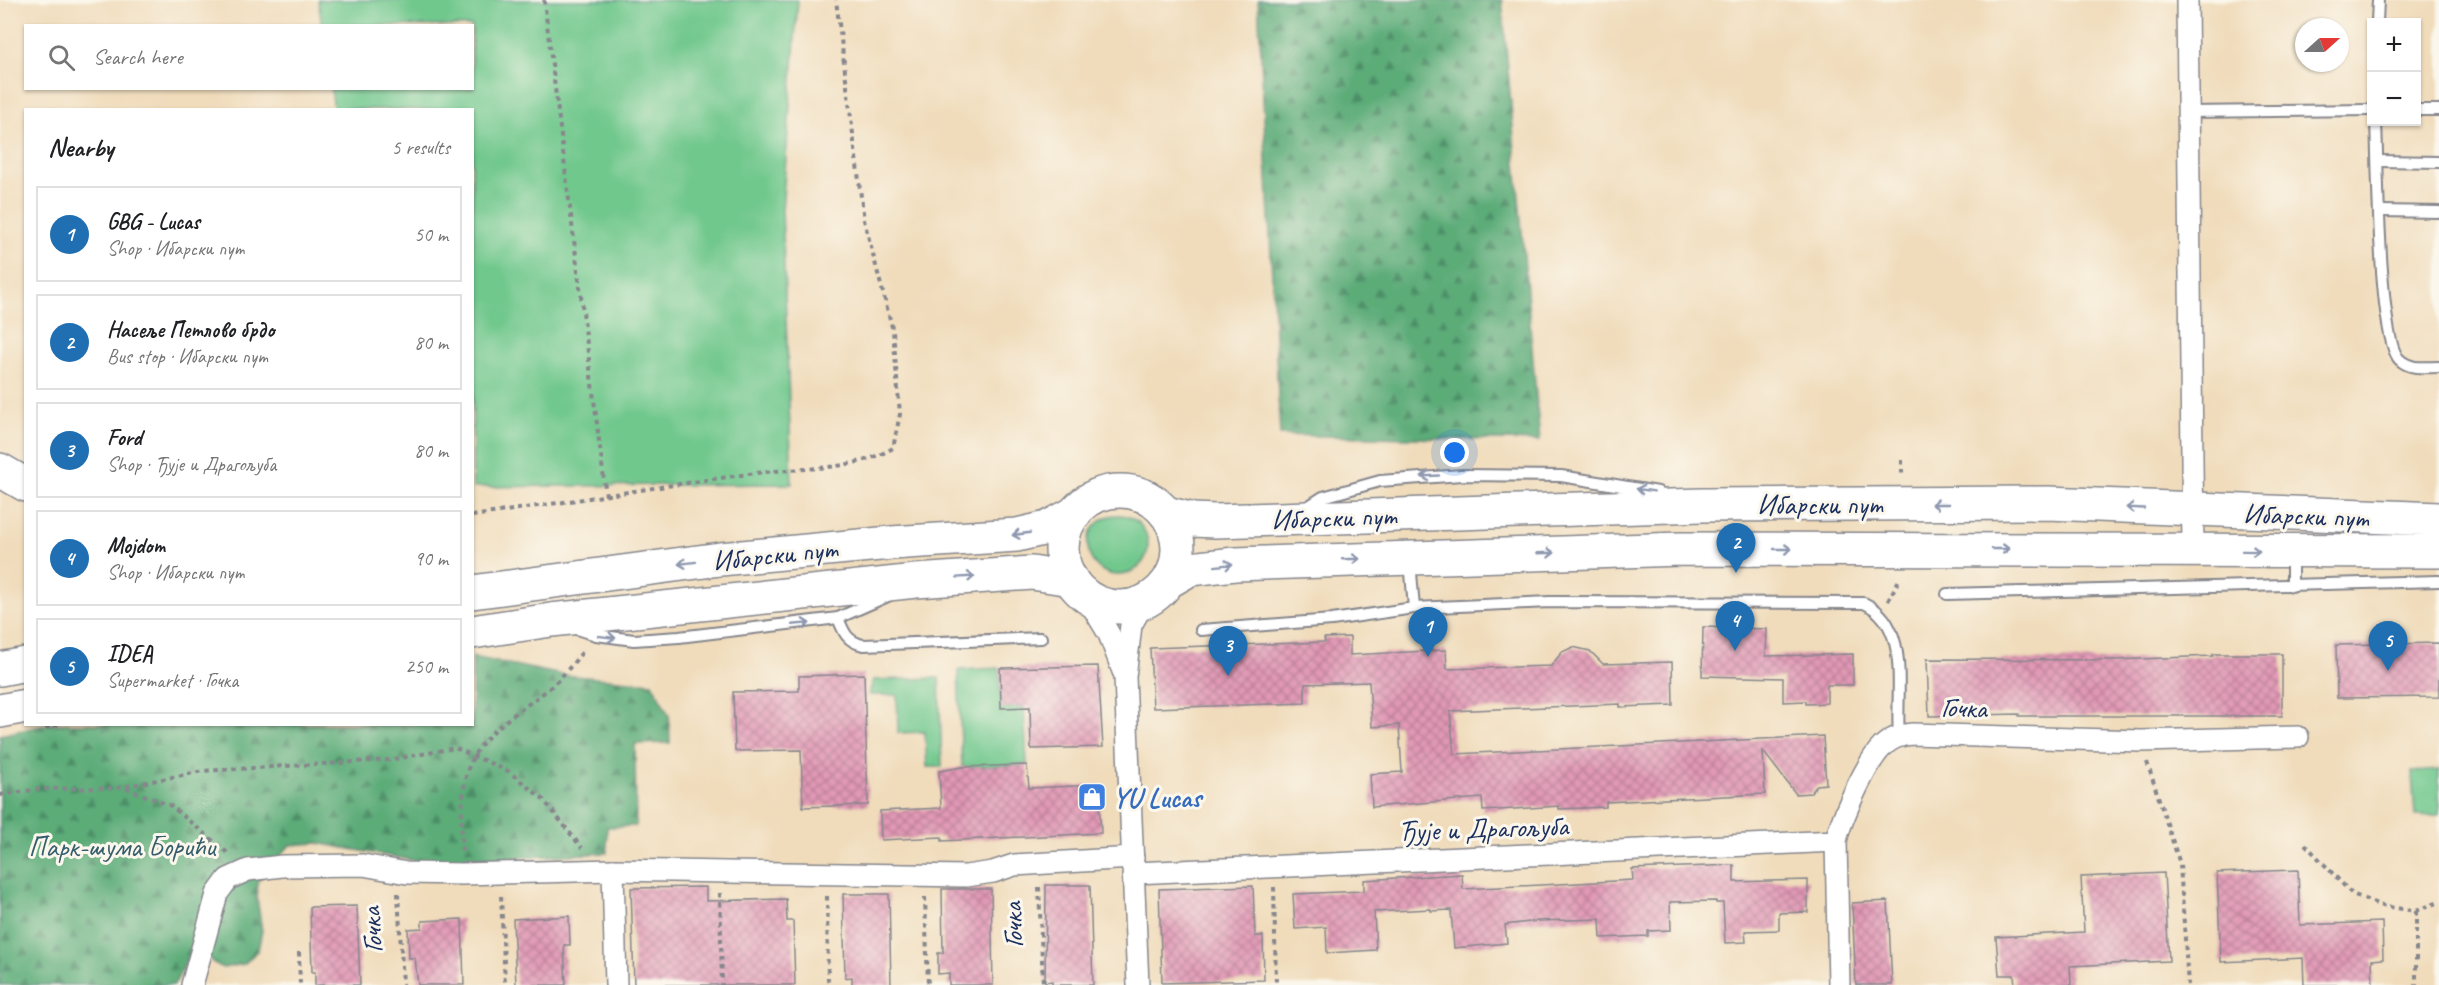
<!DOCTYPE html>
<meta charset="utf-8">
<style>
:root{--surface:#fff;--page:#f6f6f6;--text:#202124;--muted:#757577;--line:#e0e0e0;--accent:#1f6fb2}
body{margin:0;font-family:Caveat,sans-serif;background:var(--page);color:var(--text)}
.controls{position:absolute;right:18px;top:18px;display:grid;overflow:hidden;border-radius:0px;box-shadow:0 2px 4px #0004}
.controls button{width:54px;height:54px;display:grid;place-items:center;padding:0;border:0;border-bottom:2px solid var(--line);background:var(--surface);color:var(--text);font:30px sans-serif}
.compass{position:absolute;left:2295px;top:18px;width:54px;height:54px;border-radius:50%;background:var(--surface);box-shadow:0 2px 4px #0004;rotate:69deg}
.you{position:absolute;left:1455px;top:453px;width:21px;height:21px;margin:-15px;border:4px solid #fff;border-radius:50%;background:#1a73e8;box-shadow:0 0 0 9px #1a73e833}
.badge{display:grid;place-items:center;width:39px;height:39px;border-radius:50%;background:var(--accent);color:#fff;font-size:20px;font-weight:700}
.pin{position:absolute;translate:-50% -50px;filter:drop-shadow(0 2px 3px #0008)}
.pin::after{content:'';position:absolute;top:32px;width:21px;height:18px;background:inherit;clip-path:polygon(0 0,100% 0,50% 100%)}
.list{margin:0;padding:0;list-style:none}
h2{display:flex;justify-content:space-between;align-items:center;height:78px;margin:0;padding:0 24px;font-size:26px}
h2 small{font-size:20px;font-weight:400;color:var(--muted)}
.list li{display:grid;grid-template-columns:39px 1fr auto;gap:18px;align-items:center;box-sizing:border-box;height:96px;margin:0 12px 12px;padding:0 12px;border:2px solid var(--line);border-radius:0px}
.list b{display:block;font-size:22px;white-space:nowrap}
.list p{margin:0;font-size:20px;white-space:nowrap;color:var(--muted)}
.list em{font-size:20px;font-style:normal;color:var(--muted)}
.icon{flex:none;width:33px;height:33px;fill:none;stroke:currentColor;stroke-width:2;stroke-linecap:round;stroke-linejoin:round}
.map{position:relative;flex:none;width:2439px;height:985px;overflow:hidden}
.search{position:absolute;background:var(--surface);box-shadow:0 2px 4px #0004;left:24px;top:24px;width:450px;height:66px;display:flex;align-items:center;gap:15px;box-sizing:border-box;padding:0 21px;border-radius:0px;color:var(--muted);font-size:22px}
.panel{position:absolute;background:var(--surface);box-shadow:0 2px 4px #0004;left:24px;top:108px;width:450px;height:618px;border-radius:0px}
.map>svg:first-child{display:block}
.grass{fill:#71c88d;stroke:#467c76;stroke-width:1.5}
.forest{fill:url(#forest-firs);stroke:#3c6e6b;stroke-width:1.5}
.building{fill:url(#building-cross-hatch)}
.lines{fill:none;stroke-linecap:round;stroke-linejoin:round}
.lane-casing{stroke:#86868c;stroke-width:14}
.street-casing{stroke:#86868c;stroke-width:24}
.primary-casing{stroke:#86868c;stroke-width:36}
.path{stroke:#86868c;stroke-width:4;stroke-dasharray:4.5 4.5;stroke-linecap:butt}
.lane{stroke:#fff;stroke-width:10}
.street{stroke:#fff;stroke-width:21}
.primary{stroke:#fff;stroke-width:33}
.oneway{stroke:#8d97ae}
.labels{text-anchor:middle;stroke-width:6;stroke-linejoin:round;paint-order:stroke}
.street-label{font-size:28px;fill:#1b2f5e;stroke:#fbf7ec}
.shop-label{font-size:28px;font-weight:bold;fill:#366cbe;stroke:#fbf7ec;text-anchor:start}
.park-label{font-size:28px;fill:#355d6c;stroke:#fbf7ec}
</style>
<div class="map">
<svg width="2439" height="985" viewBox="0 0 2439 985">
<defs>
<pattern id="forest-firs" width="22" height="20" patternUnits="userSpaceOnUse" patternTransform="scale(1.5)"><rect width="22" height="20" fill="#5cac78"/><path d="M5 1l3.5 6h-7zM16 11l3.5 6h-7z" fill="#4b8c66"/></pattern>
<pattern id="building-cross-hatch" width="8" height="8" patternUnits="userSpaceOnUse" patternTransform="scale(1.5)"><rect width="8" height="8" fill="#e299b5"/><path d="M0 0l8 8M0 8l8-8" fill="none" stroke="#b67d96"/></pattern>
</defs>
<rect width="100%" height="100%" fill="#fbf7ec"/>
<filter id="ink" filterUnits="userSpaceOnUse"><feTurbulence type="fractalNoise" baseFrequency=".0167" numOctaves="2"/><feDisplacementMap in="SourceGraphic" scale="12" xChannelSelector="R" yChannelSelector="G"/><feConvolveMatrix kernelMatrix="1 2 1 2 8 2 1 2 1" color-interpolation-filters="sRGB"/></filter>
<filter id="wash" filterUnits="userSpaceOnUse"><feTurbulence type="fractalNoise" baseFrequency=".008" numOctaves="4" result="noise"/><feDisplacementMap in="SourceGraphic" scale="24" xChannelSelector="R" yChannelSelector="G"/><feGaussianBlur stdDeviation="1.35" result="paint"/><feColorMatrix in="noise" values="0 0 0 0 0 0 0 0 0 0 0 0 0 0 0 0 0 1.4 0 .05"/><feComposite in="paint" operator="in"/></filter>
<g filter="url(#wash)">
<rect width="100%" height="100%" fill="#f0dcbb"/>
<g class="grass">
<path d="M318 0H798L782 210 792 484 473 487 472 110 334 109 331 89 472 88V26L322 25Z"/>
<circle cx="1118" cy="545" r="30"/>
<path d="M1000 668 1001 708 1024 707 1027 765 962 767 958 670Z"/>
<path d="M939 678 942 767H927L925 732 898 733 897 695H869L873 680Z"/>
<path d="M2439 770V815L2415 816 2412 772Z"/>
</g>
<g class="forest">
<path d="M1258 0H1502L1540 441 1280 435Z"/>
<path d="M473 657 563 675 652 683 669 715 670 743 635 744 636 826 607 827V853L422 862 317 843 290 845 258 881 257 898 262 931 258 950 244 964 223 968 212 962 198 941 174 985H0V735L50 724H472Z"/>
</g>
<g id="blocks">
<g class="building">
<path d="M1703 627 1767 629 1766 656 1853 654V685H1827V703L1806 704V701L1783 702V678L1702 676Z"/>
<path d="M1350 637V655L1446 650 1447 669 1551 666 1562 652 1573 647 1590 651 1603 664 1672 662 1673 705 1620 707V704L1450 711 1454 754 1823 736 1826 784 1817 785 1811 793 1796 794 1763 751 1765 794 1606 802V807L1559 809V806L1483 811 1482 798 1372 807 1370 774 1402 772 1399 725 1372 727 1369 682 1305 684V703L1153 708 1150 648 1325 642 1324 638Z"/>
<path d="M2439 643V697L2337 698 2336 645Z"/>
<path d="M2213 654H2282V716H2019V714L1929 716 1927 659 2115 660 2213 656Z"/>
<path d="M1098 666 1103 747 1031 749 1030 707 1001 708 1000 668Z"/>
<path d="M864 674 868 805 803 807 801 750 735 751 733 692 799 691V676Z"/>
<path d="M1027 765 1029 788 1098 785 1101 833 942 841V837L881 840 880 811 941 808 939 771 962 767Z"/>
<path d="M1734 865V882L1808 880V912L1779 913V930L1745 931 1746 942 1725 943 1723 903H1716V901L1670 902 1671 930 1648 931V936L1601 938 1600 919 1538 921 1505 925 1507 943 1454 948 1451 910 1431 911V909L1374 912 1376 950 1327 953 1326 927 1295 929 1293 894 1364 891V880L1462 874 1463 889 1633 880 1632 869Z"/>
<path d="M2298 870 2300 925 2382 922 2383 959 2372 960 2373 985H2304L2303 958 2221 962 2217 873Z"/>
<path d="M2164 873 2169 961 2070 966 2071 985H2015L2014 975H1999L1996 937 2084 932 2081 877Z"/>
<path d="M1046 885H1090L1093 985H1052V981L1045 982Z"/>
<path d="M1253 886 1255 936H1263L1264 980 1162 983 1159 889Z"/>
<path d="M706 887V901L786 899 787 921H793L795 985H634L631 888Z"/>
<path d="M942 889H991L993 985H949V973L938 974V953H943Z"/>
<path d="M843 894H889L891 985H852V977L845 978Z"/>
<path d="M1888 901 1892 985H1856L1852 903Z"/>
<path d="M357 906 360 985H315V972H312L310 907Z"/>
<path d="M569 916 570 945H564L566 985H516L513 919Z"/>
<path d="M462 919 464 985H418L415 958H409L408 929 422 928V921Z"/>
</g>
</g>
</g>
<g filter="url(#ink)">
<use href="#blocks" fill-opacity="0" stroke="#86868c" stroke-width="1.5"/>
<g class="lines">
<g class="lane-casing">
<g id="lane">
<path d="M2377 22 2378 0"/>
<path d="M2416 110H2439"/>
<path d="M2187 112 2372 110"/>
<path d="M2376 122C2378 159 2378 342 2400 360 2411 370 2425 367 2439 367"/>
<path d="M2379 161 2439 162"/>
<path d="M2381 211 2439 212"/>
<path d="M1306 508 1323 497 1380 481 1462 475 1561 476 1658 492"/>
<path d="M2292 586V553"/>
<path d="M1947 594 2439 581"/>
<path d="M1414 608 1550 602 1864 603C1912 625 1895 693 1899 736"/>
<path d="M838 618C844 633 847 641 863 645L1041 638"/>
<path d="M574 628 596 635 634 640 679 637 838 618 890 595"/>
<path d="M1201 630 1332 620 1414 608 1410 561"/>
</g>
</g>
<g class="street-casing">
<g id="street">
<path d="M2187 0 2193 549"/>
<path d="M1086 596 1109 634 1123 671"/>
<path d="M613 870 616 985"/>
<path d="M1134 873 1836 841"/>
<path d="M192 985 217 894 228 879 248 870 282 866 363 865 407 873 462 874 613 870 966 876 993 872 1014 865 1133 858"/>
<path d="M1138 985 1125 677 1131 625 1139 611 1155 596"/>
<path d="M1839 985 1836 841C1841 819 1866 763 1882 747 1891 738 1900 735 1912 734L2141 741 2298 737"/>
</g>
</g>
<g class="primary-casing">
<g id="primary">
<path d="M0 470 26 485"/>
<circle cx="1120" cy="549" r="58"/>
<path d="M1166 513 1193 520 1215 521 1702 505 2048 503 2439 519"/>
<path d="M1169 581 1190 569 1235 564 1681 549 2439 551"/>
<path d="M472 592 720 559 891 543 1017 535 1047 528 1075 513"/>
<path d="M472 632 551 620 916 581 1032 573 1071 579"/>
<path d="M0 669 26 664"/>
<path d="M0 711 26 706"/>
</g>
</g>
<g class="path">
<path d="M544 0 606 496"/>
<path d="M1902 460V477"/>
<path d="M472 516C567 502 661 486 756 473 802 467 852 472 893 448L900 414 893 331 864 220 836 0"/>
<path d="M1888 601 1900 578"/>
<path d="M45 728 62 724"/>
<path d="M2147 762 2180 864 2188 985"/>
<path d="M117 788 203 771 389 760 455 748 508 771 542 798 582 848"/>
<path d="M126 788 171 806 229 854"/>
<path d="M0 795 40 789 119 788"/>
<path d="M2305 844 2352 894 2382 906 2416 911 2439 902"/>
<path d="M462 851C461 825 461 798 467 772 479 731 523 711 553 685 565 674 574 662 584 650"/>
<path d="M1039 887 1043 985"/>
<path d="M1274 887 1276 985"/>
<path d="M398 893 403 985"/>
<path d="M720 893 722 985"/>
<path d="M501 896 505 985"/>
<path d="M827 896 828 985"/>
<path d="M925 897 928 985"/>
<path d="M2416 911V985"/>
<path d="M299 952 300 985"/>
</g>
<use href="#lane" class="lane"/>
<use href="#street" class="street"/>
<use href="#primary" class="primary"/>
</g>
<defs><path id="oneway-shaft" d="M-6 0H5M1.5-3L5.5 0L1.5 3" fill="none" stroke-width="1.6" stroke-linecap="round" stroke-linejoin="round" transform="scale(1.5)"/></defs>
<g class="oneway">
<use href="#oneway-shaft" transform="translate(1430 476) rotate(177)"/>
<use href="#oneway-shaft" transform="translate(1645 490) rotate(-171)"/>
<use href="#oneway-shaft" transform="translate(1940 504) rotate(180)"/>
<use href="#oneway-shaft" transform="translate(2135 508) rotate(-177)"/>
<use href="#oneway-shaft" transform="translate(1021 534) rotate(172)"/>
<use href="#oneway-shaft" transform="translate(1783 549)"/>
<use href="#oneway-shaft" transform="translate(2001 549)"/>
<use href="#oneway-shaft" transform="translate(2251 551) rotate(1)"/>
<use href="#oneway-shaft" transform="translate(1546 553) rotate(-2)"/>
<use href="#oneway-shaft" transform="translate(1351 559) rotate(-2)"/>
<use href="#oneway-shaft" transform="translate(687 563) rotate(173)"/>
<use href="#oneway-shaft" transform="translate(1224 565) rotate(-7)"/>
<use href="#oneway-shaft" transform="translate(966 577) rotate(-4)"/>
<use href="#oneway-shaft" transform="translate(801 624) rotate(-5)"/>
<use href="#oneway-shaft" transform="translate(607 637) rotate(7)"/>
</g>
</g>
<defs>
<g id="shop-square" transform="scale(1.5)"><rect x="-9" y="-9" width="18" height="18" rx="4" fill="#3f7fe0" stroke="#fbf7ec"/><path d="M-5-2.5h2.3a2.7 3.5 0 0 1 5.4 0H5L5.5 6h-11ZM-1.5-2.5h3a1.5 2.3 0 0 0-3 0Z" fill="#fff"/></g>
</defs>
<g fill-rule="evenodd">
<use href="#shop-square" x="1092" y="797"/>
</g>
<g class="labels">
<g class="street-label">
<text x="1820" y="514">Ибарски пут</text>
<text transform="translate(2306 515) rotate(2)" y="10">Ибарски пут</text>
<text transform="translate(1334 517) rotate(-2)" y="10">Ибарски пут</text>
<text transform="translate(775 554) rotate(-6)" y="10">Ибарски пут</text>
<text transform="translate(1964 707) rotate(2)" y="10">Гочка</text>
<text transform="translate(1483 828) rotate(-2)" y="10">Ђује и Драгољуба</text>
<text transform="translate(1012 925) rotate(-92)" y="10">Гочка</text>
<text transform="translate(371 930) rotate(-93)" y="10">Гочка</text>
</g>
<g class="shop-label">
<text x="1113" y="807">YU Lucas</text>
</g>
<g class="park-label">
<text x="122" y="856">Парк-шума Борићи</text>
</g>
</g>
</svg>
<div class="controls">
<button>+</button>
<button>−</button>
</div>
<svg class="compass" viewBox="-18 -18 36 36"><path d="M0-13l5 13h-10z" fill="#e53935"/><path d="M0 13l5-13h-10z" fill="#757577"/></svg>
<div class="you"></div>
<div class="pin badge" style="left:1428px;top:657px">1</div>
<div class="pin badge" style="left:1736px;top:573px">2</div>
<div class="pin badge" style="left:1228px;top:676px">3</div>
<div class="pin badge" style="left:1735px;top:651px">4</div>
<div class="pin badge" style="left:2388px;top:671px">5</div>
<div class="search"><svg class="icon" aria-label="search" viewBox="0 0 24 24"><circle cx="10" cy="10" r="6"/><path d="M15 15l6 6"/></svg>Search here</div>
<section class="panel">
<h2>Nearby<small>5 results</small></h2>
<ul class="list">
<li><span class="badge">1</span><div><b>GBG - Lucas</b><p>Shop · Ибарски пут</p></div><em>50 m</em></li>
<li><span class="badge">2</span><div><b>Насеље Петлово брдо</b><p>Bus stop · Ибарски пут</p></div><em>80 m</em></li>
<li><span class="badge">3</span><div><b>Ford</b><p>Shop · Ђује и Драгољуба</p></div><em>80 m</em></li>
<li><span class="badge">4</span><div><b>Mojdom</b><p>Shop · Ибарски пут</p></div><em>90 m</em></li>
<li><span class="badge">5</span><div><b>IDEA</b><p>Supermarket · Гочка</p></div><em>250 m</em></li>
</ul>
</section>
</div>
